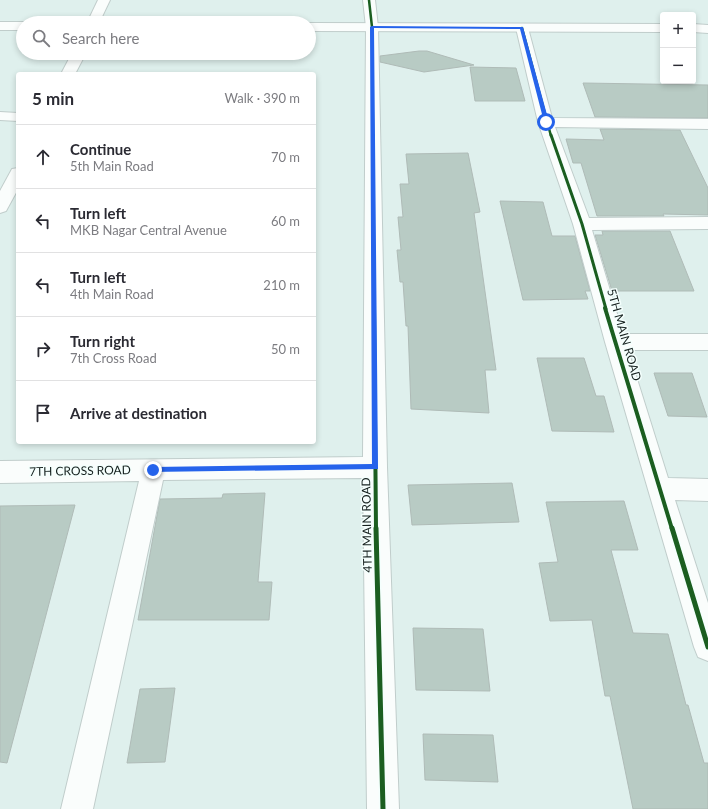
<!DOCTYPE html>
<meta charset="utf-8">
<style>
:root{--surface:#fff;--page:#f2f2f3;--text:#2b2b33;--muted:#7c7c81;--line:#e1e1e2}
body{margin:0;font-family:Lato,sans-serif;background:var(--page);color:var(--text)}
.controls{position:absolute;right:12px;top:12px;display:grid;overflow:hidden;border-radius:4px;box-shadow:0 2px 6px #0003}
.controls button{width:36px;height:36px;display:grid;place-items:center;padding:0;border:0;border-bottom:1px solid var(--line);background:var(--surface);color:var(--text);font:20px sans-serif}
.stop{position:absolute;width:12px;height:12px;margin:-9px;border:3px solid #2563eb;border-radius:50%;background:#fff}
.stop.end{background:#2563eb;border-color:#fff;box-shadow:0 1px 4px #0008}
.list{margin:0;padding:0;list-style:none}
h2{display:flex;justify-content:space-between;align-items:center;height:52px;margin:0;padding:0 16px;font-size:17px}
h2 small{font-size:13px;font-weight:400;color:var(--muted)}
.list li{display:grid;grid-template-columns:26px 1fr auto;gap:12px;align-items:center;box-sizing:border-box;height:64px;padding:0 16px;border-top:1px solid var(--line)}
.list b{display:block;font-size:15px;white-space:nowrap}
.list p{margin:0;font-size:13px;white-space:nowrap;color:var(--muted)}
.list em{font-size:13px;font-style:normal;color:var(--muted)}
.icon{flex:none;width:22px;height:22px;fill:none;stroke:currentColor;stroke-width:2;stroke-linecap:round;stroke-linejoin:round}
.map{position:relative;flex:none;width:708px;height:809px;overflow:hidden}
.search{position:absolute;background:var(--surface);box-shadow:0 2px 6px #0003;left:16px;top:16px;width:300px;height:44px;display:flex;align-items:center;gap:10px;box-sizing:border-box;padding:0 14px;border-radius:22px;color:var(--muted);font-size:15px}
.panel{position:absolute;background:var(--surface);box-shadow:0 2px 6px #0003;left:16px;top:72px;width:300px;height:372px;border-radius:4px}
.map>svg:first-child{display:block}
.building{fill:#b8cbc4;stroke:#afbbb7}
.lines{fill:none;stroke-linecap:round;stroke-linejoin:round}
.street-casing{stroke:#c0cdcb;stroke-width:2}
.secondary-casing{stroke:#c0cdcb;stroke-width:2}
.street{fill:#fafdfc;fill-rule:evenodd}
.secondary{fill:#fafdfc;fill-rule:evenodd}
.cycleway-far3-casing{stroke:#f4fffd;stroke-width:4}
.cycleway-far2-casing{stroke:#f4fffd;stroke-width:5}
.cycleway-far1-casing{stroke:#f4fffd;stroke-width:6}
.cycleway-casing{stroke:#f4fffd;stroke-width:8}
.cycleway-far3{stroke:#1b5e20;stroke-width:2.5}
.cycleway-far2{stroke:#1b5e20;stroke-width:3}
.cycleway-far1{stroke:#1b5e20;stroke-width:4}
.cycleway{stroke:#1b5e20;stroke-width:5}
.route{fill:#2563eb}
.labels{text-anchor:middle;stroke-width:3;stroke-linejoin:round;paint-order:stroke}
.street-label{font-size:12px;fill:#15201e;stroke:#f4fffd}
</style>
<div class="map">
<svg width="708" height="809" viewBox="0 0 708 809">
<rect width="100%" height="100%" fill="#dff0ed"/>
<g class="building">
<path d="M419 51H427L474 65 424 72 380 62V56Z"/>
<path d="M470 67 516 68 525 101H475Z"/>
<path d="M583 83 708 85V118L595 117Z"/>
<path d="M600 129 680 130 708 188V215L663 214 664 216H597L581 163H573L566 139 604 140Z"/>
<path d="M468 153 480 212 474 213 496 370H485L489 413 411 409 408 326H406L403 282H400L397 250H401L398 217H403L400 184H409L406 154Z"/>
<path d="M500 201 543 202 552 236H575L590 291H585L588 299 523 300Z"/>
<path d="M602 231H670L694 291H612L595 235H603Z"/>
<path d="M537 358H584L596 396H604L614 432 552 431Z"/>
<path d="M654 373H692L707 417 668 416Z"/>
<path d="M512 483 519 522 412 525 408 485Z"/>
<path d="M265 493 258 582H272L269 620H138L160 499 222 498 223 494Z"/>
<path d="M624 501 638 550H611L633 633 668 634 686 705H688L704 763H708V809H633L610 696H605L592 620 550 621 539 563 558 562 546 502Z"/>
<path d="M75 505 7 763 0 762V506Z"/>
<path d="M413 628 483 629 490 691 416 690Z"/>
<path d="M175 688 165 762 127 763 140 689Z"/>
<path d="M423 734 493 735 498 782 425 780Z"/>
</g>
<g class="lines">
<g class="street-casing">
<g id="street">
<path d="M98 0H110L99 23H87Z"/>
<path d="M363 0H375L378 27 387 467 399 809H367L363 478 163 480 93 809H61L139 481 0 483V461L363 457 366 27Z"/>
<path d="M522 24 528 28 552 118 708 119V129L555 127 589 218 708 217V229L592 230 623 334H708V350H628L668 478 708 479V501L675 500 708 603V661L698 657 694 647 605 342 573 224 538 122 516 28Z"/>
<path d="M72 53H86L75 74H61Z"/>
<path d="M0 112 18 113V121L0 120Z"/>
<path d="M18 168V189L6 211 0 213V191L12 169Z"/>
</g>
</g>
<g class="secondary-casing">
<g id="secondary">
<path d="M0 22H23L26 23H23V30H0Z"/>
<path d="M309 23 663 24V32L309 31Z"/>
<path d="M693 24 708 25V33L693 32Z"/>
</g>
</g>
<use href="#street" class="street"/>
<use href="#secondary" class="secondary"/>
<g class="cycleway-far3-casing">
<g id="cycleway-far3">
<path d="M369 0 372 27 373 136"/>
<path d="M522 28 551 136"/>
</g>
</g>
<g class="cycleway-far2-casing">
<g id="cycleway-far2">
<path d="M373 135 374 309"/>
<path d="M551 135 582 224 606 309"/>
</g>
</g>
<g class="cycleway-far1-casing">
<g id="cycleway-far1">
<path d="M374 308 376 529"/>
<path d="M605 308 672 529"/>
</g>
</g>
<g class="cycleway-casing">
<g id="cycleway">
<path d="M376 528 383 809"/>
<path d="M672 528 708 647"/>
</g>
</g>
<use href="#cycleway-far3" class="cycleway-far3"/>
<use href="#cycleway-far2" class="cycleway-far2"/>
<use href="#cycleway-far1" class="cycleway-far1"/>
<use href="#cycleway" class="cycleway"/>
</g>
<path class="route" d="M372 26 523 27 549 122H544L520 29 374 28 378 469 150 472V468L153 467 372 464 370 27Z"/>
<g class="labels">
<g class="street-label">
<text transform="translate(624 335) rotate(74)" y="4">5TH MAIN ROAD</text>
<text transform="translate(80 471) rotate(-1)" y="4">7TH CROSS ROAD</text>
<text transform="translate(367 525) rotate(-91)" y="4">4TH MAIN ROAD</text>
</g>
</g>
</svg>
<div class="controls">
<button>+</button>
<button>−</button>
</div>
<div class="stop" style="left:546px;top:122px"></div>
<div class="stop end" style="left:153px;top:470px"></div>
<div class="search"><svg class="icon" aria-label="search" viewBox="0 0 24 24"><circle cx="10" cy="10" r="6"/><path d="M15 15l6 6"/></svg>Search here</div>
<section class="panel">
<h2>5 min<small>Walk · 390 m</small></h2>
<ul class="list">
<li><svg class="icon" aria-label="ahead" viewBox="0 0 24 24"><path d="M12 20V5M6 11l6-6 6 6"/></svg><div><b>Continue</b><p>5th Main Road</p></div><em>70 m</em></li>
<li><svg class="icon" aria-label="left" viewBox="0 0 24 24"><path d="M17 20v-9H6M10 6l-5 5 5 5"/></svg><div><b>Turn left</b><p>MKB Nagar Central Avenue</p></div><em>60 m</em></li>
<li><svg class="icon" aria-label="left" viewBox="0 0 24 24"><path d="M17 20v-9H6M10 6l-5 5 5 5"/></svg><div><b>Turn left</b><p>4th Main Road</p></div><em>210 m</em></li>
<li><svg class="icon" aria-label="right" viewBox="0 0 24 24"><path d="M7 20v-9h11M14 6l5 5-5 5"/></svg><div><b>Turn right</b><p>7th Cross Road</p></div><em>50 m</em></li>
<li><svg class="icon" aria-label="arrive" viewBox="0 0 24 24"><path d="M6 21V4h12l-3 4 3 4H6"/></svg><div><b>Arrive at destination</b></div></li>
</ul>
</section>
</div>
